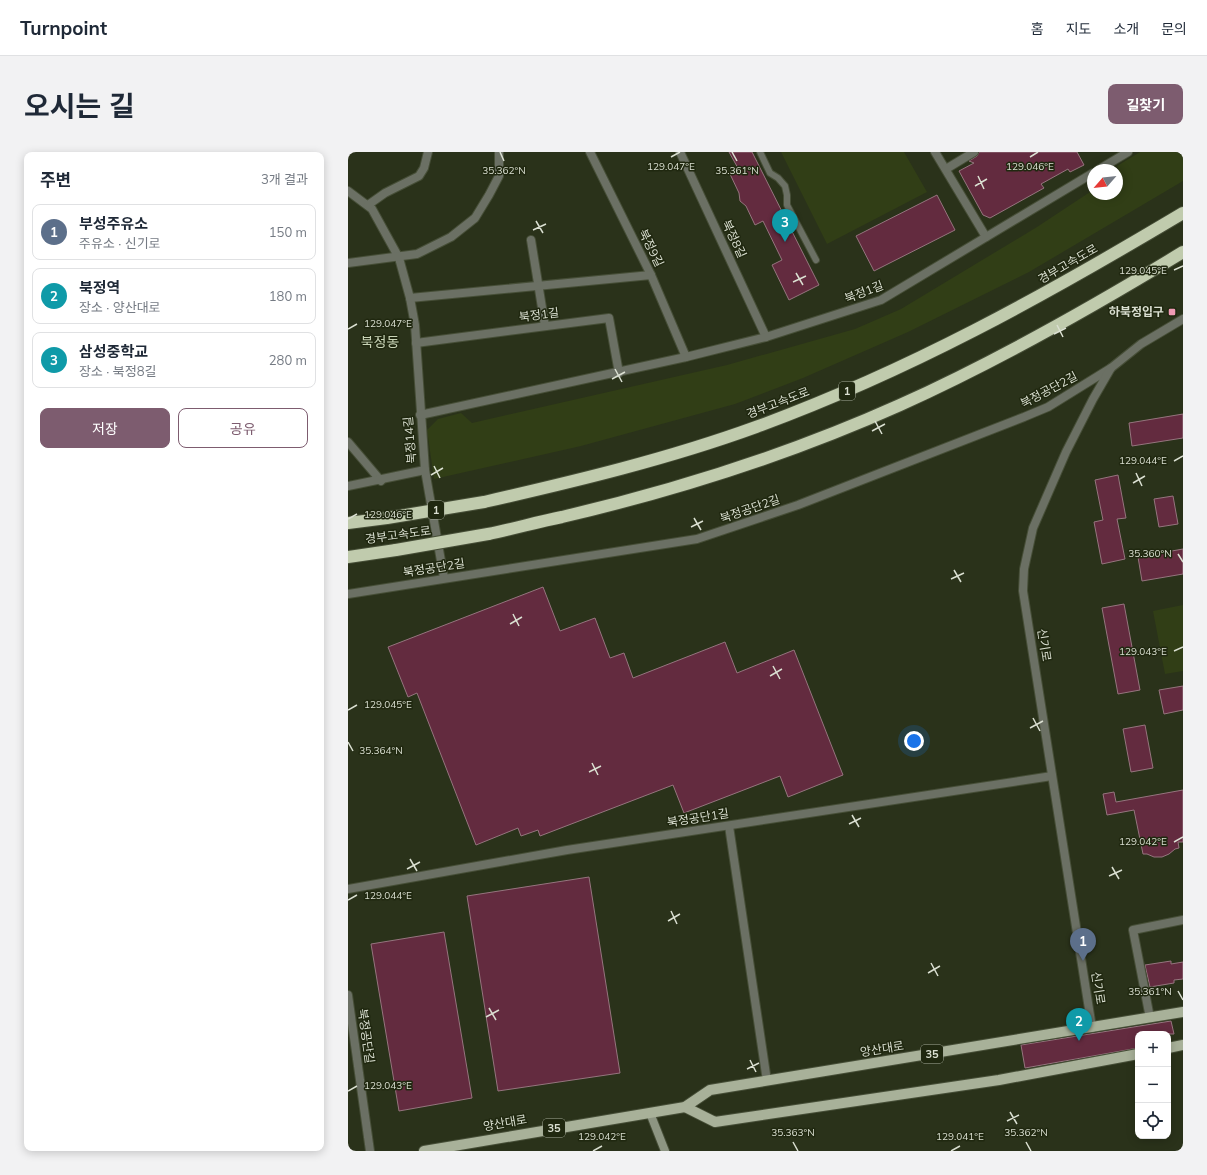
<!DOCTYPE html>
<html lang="ko">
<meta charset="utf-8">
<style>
:root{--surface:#fff;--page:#f2f2f3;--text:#1f2937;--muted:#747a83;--line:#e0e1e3;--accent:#7d5c6f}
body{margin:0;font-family:Mulish,"Noto Sans KR",sans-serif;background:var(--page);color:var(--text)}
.controls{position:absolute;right:12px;bottom:12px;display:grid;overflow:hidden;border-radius:8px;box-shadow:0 2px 10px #0003}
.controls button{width:36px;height:36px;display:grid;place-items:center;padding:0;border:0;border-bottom:1px solid var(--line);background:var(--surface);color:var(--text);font:20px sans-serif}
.compass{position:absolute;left:739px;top:12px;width:36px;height:36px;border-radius:50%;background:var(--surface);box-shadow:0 2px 10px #0003;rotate:242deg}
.you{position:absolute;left:566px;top:589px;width:14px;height:14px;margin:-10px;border:3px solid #fff;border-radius:50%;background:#1a73e8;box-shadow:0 0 0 6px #1a73e833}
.badge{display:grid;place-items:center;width:26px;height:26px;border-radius:50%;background:var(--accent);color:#fff;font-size:13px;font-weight:700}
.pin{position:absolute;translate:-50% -33px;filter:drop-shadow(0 1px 2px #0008)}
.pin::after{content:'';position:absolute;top:21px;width:14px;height:12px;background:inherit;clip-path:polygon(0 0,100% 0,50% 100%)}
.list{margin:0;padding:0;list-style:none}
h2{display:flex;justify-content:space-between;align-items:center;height:52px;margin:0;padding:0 16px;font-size:17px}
h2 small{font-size:13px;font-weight:400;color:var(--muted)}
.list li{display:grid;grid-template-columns:26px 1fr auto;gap:12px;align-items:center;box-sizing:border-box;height:56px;margin:0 8px 8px;padding:0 8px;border:1px solid var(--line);border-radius:8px}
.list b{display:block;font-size:15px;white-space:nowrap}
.list p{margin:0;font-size:13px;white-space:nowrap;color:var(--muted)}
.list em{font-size:13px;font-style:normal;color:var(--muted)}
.actions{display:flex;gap:8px;padding:12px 16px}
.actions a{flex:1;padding:9px 0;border:1px solid var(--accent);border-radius:8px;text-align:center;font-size:14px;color:var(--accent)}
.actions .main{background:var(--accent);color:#fff}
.icon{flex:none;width:22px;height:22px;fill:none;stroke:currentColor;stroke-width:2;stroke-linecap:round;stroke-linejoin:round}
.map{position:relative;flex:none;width:835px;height:999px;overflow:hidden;border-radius:8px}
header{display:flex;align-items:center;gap:24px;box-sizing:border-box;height:56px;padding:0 20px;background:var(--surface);border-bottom:1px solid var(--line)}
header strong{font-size:19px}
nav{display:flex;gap:22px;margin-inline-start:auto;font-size:14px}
.intro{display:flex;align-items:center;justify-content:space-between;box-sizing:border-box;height:96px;padding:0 24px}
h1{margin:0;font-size:28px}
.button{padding:10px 18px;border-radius:8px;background:var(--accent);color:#fff;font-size:14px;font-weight:700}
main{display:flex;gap:24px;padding:0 24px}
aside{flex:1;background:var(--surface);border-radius:8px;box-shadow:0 2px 10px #0003}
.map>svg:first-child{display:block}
.green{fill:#313e16}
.building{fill:#632b3f;stroke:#95757e}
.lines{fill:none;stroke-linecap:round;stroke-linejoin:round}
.lane-casing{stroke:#464e37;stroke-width:8}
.street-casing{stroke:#464e37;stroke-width:10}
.secondary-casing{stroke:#464e37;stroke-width:10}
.primary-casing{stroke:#464e37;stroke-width:12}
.highway-casing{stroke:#464e37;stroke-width:14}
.lane{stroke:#6b7064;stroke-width:6}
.street{stroke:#6b7064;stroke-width:8}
.secondary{stroke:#8d9582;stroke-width:8}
.primary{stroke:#a8b199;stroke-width:10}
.highway{stroke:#c0cbad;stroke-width:12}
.highway-bridge-casing{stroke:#464e37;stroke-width:14;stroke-linecap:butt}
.highway-bridge{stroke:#c0cbad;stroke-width:12}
.ticks{fill:none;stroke:#dadfd1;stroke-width:1.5}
.poi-dot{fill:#f09ab4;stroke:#202810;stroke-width:1.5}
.labels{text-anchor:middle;stroke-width:3;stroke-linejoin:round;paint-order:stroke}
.shield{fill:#202810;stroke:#a2a897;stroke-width:1}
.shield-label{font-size:11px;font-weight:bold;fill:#dadfd1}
.street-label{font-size:12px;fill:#dadfd1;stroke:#202810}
.poi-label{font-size:12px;font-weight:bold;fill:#dadfd1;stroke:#202810;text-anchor:end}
.quarter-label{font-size:14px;fill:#c9d4b7;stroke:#202810}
.ticks-label{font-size:10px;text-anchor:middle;fill:#dadfd1;stroke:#202810;stroke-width:3;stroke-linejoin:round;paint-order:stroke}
</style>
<header>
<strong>Turnpoint</strong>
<nav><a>홈</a><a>지도</a><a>소개</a><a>문의</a></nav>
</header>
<div class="intro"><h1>오시는 길</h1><a class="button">길찾기</a></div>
<main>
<aside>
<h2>주변<small>3개 결과</small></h2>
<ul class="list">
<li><span class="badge" style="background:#5c6f8a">1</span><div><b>부성주유소</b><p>주유소 · 신기로</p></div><em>150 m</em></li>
<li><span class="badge" style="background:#0f9aa8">2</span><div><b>북정역</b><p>장소 · 양산대로</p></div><em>180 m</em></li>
<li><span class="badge" style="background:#0f9aa8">3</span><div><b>삼성중학교</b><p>장소 · 북정8길</p></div><em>280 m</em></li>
</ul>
<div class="actions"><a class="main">저장</a><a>공유</a></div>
</aside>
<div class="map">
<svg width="835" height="999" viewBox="0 0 835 999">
<rect width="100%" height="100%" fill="#2a321a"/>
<g class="green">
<path d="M433 0H556L579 40 479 92Z"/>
<path d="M792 0H835V29L681 120 560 180 455 226 387 252 233 294 86 327 79 278 90 267 113 261 124 271 379 213 507 177 553 157 689 75 745 38V42H769V23L772 21 769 14Z"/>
<path d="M835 453V519L817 522 805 459Z"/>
</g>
<g class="building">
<path d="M381 0H404L471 133 441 148 424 113 434 108 415 69 407 73 398 54 392 49 391 41 382 22 391 18Z"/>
<path d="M631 0H729L736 13 722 20 720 17 693 32 696 36 642 66 635 63 611 19 626 11 621 9 629 4Z"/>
<path d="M589 43 607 78 526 119 508 84Z"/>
<path d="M835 262V286L784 294 781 271Z"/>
<path d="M770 323 778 366 769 367 777 407 754 412 746 370 755 368 747 328Z"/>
<path d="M825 344 830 372 811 375 806 347Z"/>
<path d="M835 397V422L794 429 790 405Z"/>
<path d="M195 435 212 479 247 466 262 506 276 501 285 526 377 490 389 521 446 498 495 623 440 645 432 624 336 661 325 633 192 684 190 678 173 684 170 676 128 693 69 541 60 545 40 495Z"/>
<path d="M776 452 792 538 770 542 754 456Z"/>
<path d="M835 534V558L816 562 811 538Z"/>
<path d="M797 573 805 616 783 620 775 577Z"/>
<path d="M835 638V690H830L831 696 827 697 821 702 814 705H806L799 702H795L786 658 759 663 755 642 766 640 768 650Z"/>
<path d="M241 725 272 921 150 939 119 744Z"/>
<path d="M96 780 124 946 51 959 23 792Z"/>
<path d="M823 809V812L835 810V827L826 828V831L802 835 797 813Z"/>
<path d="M823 869 826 882H790V896L677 916 673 893Z"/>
</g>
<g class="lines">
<g class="lane-casing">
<path id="lane" d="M412 0 422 21 430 26 437 34 439 43V53L468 108"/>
</g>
<g class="street-casing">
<g id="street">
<path d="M242 0 303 123 338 205"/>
<path d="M332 0 418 185"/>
<path d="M587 0 638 85"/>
<path d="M598 17 626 0"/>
<path d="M750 18 780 0"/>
<path d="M0 39 24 57 51 106 62 146 67 173 77 318 96 426"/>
<path d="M20 53 37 41 71 24 76 16 80 0"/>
<path d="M183 88 197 174"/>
<path d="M0 111 69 102 103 85 127 66 141 43 151 24V0"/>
<path d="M62 146 303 123"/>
<path d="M68 191 261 166 271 221"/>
<path d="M72 263 338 205 418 185 533 148 745 21"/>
<path d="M0 290 33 329"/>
<path d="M0 334 77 318"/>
<path d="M0 442 349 387 450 353 676 265 700 255 763 216"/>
<path d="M381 674 419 929"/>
<path d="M0 737 219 698 704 624"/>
<path d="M0 843 22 999"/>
<path d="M802 866 785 778 835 768"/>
<path d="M744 876 675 439 676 417 685 376 718 300 745 247 763 216 793 192 835 167"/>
</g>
</g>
<g class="secondary-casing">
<path id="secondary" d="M302 961 317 999"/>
</g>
<g class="primary-casing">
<g id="primary">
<path d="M820 896 835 893"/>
<path d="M337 955 367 970 651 928 790 902"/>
<path d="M76 999 337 955 362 938 835 860"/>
</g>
</g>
<g class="highway-casing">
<g id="highway">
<path d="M136 350C228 329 320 307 408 275 561 219 696 144 835 61"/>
<path d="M0 371 39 366"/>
<path d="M140 382C165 377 189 370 214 365 329 338 443 302 552 253 650 209 743 156 835 100"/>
<path d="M0 405 48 398"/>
</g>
</g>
<use href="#lane" class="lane"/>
<use href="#street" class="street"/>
<use href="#secondary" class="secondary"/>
<use href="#primary" class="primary"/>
<use href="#highway" class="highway"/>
<g class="highway-bridge-casing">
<g id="highway-bridge">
<path d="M39 366 136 350"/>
<path d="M48 398 140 382"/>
</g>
</g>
<use href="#highway-bridge" class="highway-bridge"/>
</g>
<path class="ticks" d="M152 0 156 9M384 0 389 9M323 5 332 0M682 5 690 0M630 24 636 37M627 34 639 27M188 69 195 81M185 78 198 72M826 118 835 114M448 121 455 133M445 130 458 124M709 173 715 185M0 177 9 172M706 182 718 176M267 217 274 230M264 227 277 220M527 269 534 282M524 279 537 272M826 309 835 304M86 314 92 326M788 321 794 334M83 323 95 316M785 331 797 324M346 366 353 378M0 367 9 362M343 375 355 369M830 402 835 410M606 418 613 430M603 427 616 421M165 462 171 474M162 472 174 465M826 499 835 495M425 514 432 527M422 524 434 517M0 558 9 553M685 566 692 579M682 576 695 569M0 590 5 599M244 611 250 623M241 620 253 614M504 663 511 675M501 672 513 666M826 690 835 685M62 707 69 719M764 715 771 727M59 717 72 710M761 724 774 718M0 748 9 743M323 759 329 772M320 769 332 762M583 811 590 824M580 821 592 814M830 839 835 848M141 856 148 868M138 865 151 858M402 908 408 920M399 917 411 911M0 939 9 934M662 960 669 972M659 969 671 963M445 990 450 999M678 990 683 999M245 999 254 994M603 999 612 994"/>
<rect class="poi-dot" x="820" y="156" width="8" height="8" rx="2"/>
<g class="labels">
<g class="shield">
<rect x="491" y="230" width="16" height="18" rx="3"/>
<rect x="80" y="349" width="16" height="18" rx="3"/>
<rect x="573" y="893" width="22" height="18" rx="3"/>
<rect x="195" y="967" width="22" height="18" rx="3"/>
</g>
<g class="shield-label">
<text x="499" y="243">1</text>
<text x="88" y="362">1</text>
<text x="584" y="906">35</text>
<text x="206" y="980">35</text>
</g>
<g class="street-label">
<text transform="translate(386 87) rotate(65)" y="4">북정8길</text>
<text transform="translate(303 96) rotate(64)" y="4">북정9길</text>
<text transform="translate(720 112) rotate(-30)" y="4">경부고속도로</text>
<text transform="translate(516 140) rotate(-21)" y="4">북정1길</text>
<text transform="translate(191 163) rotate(-7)" y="4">북정1길</text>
<text transform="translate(701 238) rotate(-28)" y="4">북정공단2길</text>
<text transform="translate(430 251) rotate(-21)" y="4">경부고속도로</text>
<text transform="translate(62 288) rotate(-95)" y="4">북정14길</text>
<text transform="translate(402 357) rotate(-19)" y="4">북정공단2길</text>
<text transform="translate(50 383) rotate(-8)" y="4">경부고속도로</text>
<text transform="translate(86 416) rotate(-9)" y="4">북정공단2길</text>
<text transform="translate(696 493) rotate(81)" y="4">신기로</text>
<text transform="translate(350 666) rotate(-9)" y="4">북정공단1길</text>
<text transform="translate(750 836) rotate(81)" y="4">신기로</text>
<text transform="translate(18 884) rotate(82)" y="4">북정공단길</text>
<text transform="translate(534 897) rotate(-9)" y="4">양산대로</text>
<text transform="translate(157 971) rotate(-10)" y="4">양산대로</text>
</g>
<g class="poi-label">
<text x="816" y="164">하북정입구</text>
</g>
<g class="quarter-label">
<text x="32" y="195">북정동</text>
</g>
</g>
<g class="ticks-label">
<text x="323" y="18">129.047°E</text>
<text x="682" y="18">129.046°E</text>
<text x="156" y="22">35.362°N</text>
<text x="389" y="22">35.361°N</text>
<text x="795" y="122">129.045°E</text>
<text x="40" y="175">129.047°E</text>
<text x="795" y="312">129.044°E</text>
<text x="40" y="366">129.046°E</text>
<text x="802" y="405">35.360°N</text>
<text x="795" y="503">129.043°E</text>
<text x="40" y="556">129.045°E</text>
<text x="33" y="602">35.364°N</text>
<text x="795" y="693">129.042°E</text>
<text x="40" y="747">129.044°E</text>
<text x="802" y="843">35.361°N</text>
<text x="40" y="937">129.043°E</text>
<text x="445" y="984">35.363°N</text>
<text x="678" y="984">35.362°N</text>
<text x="254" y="988">129.042°E</text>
<text x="612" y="988">129.041°E</text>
</g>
</svg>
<div class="controls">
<button>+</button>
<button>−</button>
<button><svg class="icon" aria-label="locate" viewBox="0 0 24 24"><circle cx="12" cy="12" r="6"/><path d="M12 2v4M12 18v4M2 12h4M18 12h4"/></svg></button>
</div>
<svg class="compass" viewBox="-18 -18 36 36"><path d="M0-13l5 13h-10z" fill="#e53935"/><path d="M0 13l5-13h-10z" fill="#747a83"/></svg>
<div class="you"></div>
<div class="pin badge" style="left:735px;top:809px;background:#5c6f8a">1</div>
<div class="pin badge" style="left:731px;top:889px;background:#0f9aa8">2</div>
<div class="pin badge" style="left:437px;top:90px;background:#0f9aa8">3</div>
</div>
</main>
